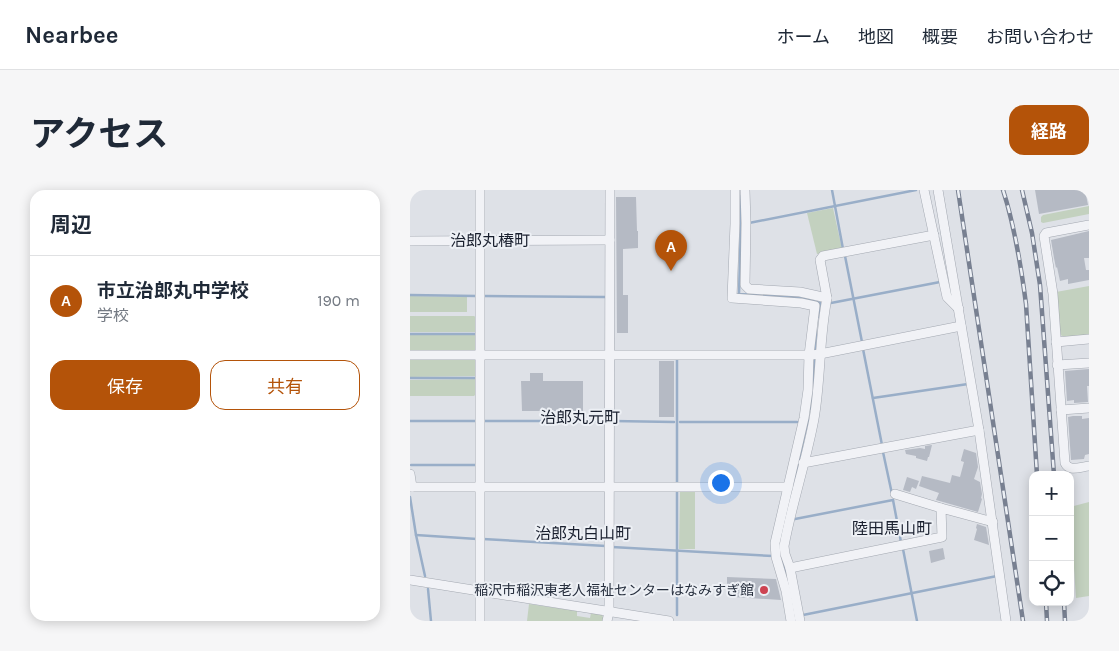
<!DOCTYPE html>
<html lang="ja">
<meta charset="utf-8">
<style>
:root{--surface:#fff;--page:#f6f6f7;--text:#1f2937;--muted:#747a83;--line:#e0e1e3;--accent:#b45309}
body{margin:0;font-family:Karla,"Noto Sans JP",sans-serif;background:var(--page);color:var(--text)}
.controls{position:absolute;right:15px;bottom:15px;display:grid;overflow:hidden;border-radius:10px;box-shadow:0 2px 12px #0003}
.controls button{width:45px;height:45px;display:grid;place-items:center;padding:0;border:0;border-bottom:1px solid var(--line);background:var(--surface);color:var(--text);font:25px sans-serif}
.you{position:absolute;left:310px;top:292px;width:18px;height:18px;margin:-12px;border:4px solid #fff;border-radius:50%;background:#1a73e8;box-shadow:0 0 0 8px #1a73e833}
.badge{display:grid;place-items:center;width:32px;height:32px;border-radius:50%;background:var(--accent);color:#fff;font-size:16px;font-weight:700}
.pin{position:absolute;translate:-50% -41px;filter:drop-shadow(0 1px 2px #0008)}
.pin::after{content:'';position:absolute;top:26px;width:18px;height:15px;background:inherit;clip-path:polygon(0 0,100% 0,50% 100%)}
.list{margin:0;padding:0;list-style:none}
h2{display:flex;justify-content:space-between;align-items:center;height:65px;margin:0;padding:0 20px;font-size:21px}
h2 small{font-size:16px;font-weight:400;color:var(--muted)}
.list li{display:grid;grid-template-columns:32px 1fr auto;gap:15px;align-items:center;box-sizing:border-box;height:90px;padding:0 20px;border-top:1px solid var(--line)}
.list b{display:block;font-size:19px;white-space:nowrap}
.list p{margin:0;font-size:16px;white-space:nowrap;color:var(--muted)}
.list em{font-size:16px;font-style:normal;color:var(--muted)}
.actions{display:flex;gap:10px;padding:15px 20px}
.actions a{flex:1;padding:11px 0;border:1px solid var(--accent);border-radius:15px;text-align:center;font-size:18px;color:var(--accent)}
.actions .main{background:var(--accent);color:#fff}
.icon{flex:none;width:28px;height:28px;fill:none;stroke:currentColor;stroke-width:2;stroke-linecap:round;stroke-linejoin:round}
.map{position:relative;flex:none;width:679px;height:431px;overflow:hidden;border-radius:15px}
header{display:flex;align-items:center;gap:30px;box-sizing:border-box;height:70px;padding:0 25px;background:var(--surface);border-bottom:1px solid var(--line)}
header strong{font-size:24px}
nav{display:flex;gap:28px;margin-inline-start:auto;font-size:18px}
.intro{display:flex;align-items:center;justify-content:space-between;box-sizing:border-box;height:120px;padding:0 30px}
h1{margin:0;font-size:35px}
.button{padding:12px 22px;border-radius:15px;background:var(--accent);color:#fff;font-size:18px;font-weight:700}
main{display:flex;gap:30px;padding:0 30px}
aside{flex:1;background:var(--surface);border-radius:15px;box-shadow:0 2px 12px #0003}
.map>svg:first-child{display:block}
.green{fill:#c3d1bf}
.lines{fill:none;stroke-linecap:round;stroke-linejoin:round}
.stream{stroke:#99aec8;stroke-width:2.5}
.building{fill:#b5bac4}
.minor-casing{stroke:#a3a8b1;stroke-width:10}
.minor{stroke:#f1f2f6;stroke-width:9}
.rail-casing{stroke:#788091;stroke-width:4.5}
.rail{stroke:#edf0f5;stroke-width:2.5;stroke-dasharray:8;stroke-linecap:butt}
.poi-dot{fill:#cd4352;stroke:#edf0f5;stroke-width:2}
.labels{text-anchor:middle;stroke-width:4;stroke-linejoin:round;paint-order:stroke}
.poi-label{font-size:14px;fill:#272f3e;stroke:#edf0f5;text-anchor:end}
.quarter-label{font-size:16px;fill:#1a202f;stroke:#edf0f5}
</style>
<header>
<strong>Nearbee</strong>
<nav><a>ホーム</a><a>地図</a><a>概要</a><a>お問い合わせ</a></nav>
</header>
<div class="intro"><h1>アクセス</h1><a class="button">経路</a></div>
<main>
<aside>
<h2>周辺<small></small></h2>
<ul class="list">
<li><span class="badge">A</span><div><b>市立治郎丸中学校</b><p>学校</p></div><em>190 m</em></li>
</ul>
<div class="actions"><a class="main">保存</a><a>共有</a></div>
</aside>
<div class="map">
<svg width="679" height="431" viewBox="0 0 679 431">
<rect width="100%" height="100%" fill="#dee1e7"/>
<g class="green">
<path d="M679 16V24L633 33 631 32V27L633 25Z"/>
<path d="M423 18 432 59 407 64 397 23Z"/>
<path d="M679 96V145L655 147 650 145 646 102Z"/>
<path d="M0 106 57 107V122H0Z"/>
<path d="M0 126H64L67 128V142H0Z"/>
<path d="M0 145H67V158L64 161H0Z"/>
<path d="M0 169H63L68 172V186L0 187Z"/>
<path d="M68 189V202L64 206H0V190Z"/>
<path d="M270 300H285V359H269Z"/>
<path d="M679 312V406L666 408 660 317Z"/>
<path d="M119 414 167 421V426L180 428 181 423 192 425 194 429V431H117Z"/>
</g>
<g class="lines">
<g class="stream">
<path d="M422 0 433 59"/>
<path d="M331 6V34L329 104 388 107 410 113 408 127"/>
<path d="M339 33 506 0"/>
<path d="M435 66 452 152"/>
<path d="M0 105 66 106"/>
<path d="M74 106 195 107"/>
<path d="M421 113 530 92"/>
<path d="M0 144H66"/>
<path d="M453 159 472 255"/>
<path d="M405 162 406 140"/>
<path d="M0 188H65"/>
<path d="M463 208 558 194"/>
<path d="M400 219 403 198 404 168"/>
<path d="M0 231H66"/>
<path d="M73 231H196"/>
<path d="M203 231 264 232"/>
<path d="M270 232H387"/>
<path d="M473 262 482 304"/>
<path d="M1 275H66"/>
<path d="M267 294V169"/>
<path d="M0 307 6 345 15 386"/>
<path d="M483 310 491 352"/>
<path d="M378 317 398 230"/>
<path d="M385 329 483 310"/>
<path d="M6 345 67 349"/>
<path d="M73 349 196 356"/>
<path d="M371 349 370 362 377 385"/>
<path d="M202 357 363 366"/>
<path d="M493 359 507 431"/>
<path d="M18 399 21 431"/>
<path d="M267 425V301"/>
<path d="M393 425 587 386"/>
</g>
</g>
<g class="building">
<path d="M625 0H675L678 15 629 24Z"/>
<path d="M206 7H226L227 41H228V58L213 59V105H218V143H207Z"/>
<path d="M679 41V68H674L676 80H679V90L658 94V89L650 91 647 77 646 78 644 68 641 50Z"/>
<rect x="249" y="171" width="15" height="56"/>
<path d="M679 179V196H677L678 212 664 213V210L657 211 655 181Z"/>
<path d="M120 183H133V191H173V221H112L111 191H120Z"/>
<path d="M663 226H672V229L679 228V264L675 265 674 269 661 270 658 227Z"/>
<path d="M522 255 519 267H518L517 271 506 268V266L496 264 495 260 510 258 515 259V256Z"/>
<path d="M554 259 566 263 568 277 564 289 570 292 572 304 571 308 572 309 568 322 526 310 529 303 509 296 512 286 540 293 542 285 550 287 554 272 551 271V270Z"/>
<path d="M497 287 509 291 506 299 502 297 500 302 493 300Z"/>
<path d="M567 334 576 337 579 355 564 350 567 339 566 338Z"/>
<path d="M533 358 535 369 521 373 519 361Z"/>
<path d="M317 387 366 389 371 410 323 407V398L317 397Z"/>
</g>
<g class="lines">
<g class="minor-casing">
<g id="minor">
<path d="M325 0V34L322 108 391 113 405 116 399 165 398 200 394 228 365 353 366 367 376 401 381 431"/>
<path d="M335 0 336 33 335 95 339 99 390 102 417 108C409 148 411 189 404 229 396 272 382 313 374 356L375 364 380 378 390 431"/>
<path d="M514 0 537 107 549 119"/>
<path d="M528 0 569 240 596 431"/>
<path d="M679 35 636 43 634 46 643 104 655 273C659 282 670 277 679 276"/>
<path d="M0 51 200 50"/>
<path d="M417 108 410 70 413 66 524 45"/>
<path d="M646 152 679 149"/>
<path d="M0 165H401L410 164 551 136"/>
<path d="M647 175 679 173"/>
<path d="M651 220 679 218"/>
<path d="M393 273 569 240"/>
<path d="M0 284 2 297"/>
<path d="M0 297H378"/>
<path d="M485 304 531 318"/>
<path d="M380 378 532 347 531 318 583 332"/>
<path d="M0 390 259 431"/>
<path d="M70 431V0"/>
<path d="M197 431 199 422 200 0"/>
</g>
</g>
<use href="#minor" class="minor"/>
<g class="rail-casing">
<g id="rail">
<path d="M548 0 613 431"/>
<path d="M593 0C605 37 611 76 616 114L627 285"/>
<path d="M612 0 622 43 630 95 644 285"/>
<path d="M636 412 637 431"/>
<path d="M654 412 655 431"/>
</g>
</g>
<use href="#rail" class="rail"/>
</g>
<circle class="poi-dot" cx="354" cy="400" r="5"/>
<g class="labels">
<g class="poi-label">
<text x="344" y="405">稲沢市稲沢東老人福祉センターはなみすぎ館</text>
</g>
<g class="quarter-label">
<text x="80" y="56">治郎丸椿町</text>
<text x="170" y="233">治郎丸元町</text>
<text x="482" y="344">陸田馬山町</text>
<text x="173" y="349">治郎丸白山町</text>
</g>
</g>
</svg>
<div class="controls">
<button>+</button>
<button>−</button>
<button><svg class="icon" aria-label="locate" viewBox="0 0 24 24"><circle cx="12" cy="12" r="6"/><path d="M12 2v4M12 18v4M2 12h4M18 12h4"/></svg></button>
</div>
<div class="you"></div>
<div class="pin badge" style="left:261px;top:81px">A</div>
</div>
</main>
